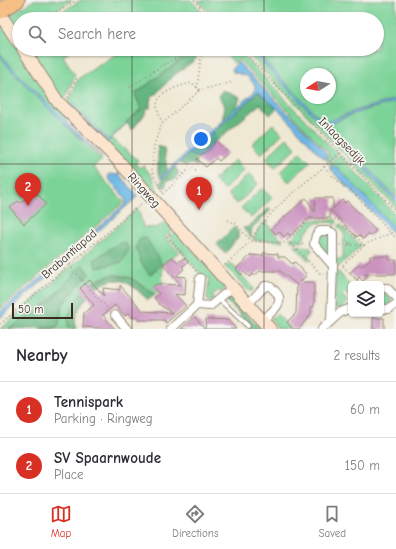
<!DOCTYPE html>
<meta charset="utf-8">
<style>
:root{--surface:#fff;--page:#f7f7f7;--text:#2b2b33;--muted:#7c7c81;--line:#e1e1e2;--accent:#d93025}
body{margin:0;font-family:"Comic Neue",sans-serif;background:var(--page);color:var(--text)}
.controls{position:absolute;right:12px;bottom:12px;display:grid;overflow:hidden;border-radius:6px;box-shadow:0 1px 3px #0004}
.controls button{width:36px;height:36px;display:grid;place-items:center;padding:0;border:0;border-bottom:1px solid var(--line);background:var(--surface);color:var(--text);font:20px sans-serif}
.compass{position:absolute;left:300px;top:68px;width:36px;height:36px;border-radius:50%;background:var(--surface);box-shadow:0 1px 3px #0004;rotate:259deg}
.scale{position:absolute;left:12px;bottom:10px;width:61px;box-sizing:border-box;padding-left:4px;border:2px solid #3b2a1e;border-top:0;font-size:11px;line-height:14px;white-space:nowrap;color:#3b2a1e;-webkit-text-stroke:3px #f6f6f2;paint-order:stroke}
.you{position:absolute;left:201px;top:139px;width:14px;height:14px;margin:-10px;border:3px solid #fff;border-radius:50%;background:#1a73e8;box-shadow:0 0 0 6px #1a73e833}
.badge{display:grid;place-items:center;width:26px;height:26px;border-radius:50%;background:var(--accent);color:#fff;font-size:13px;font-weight:700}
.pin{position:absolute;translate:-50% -33px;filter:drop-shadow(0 1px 2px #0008)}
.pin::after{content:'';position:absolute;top:21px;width:14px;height:12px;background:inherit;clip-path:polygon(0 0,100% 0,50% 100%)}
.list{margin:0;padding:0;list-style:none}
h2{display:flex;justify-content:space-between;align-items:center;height:52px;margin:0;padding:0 16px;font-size:17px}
h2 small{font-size:13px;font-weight:400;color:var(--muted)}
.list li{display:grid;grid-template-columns:26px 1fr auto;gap:12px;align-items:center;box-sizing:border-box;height:56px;padding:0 16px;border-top:1px solid var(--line)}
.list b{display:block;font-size:15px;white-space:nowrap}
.list p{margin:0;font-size:13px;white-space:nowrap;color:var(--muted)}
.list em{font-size:13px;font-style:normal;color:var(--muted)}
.icon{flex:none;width:22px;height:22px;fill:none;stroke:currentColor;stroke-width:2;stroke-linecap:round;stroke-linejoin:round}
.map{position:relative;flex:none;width:396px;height:329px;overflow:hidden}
.search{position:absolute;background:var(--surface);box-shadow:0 1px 3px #0004;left:12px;right:12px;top:12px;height:44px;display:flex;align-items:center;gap:10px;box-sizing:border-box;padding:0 14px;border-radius:22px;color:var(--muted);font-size:15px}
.sheet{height:164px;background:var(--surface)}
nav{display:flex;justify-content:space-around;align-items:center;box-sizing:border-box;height:56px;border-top:1px solid var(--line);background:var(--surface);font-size:11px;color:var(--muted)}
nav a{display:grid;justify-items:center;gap:2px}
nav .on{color:var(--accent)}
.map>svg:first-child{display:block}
.green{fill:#7cd398;stroke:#5c7e5b;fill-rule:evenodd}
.forest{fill:#65b580;stroke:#50704f}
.water{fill:#6eb7e6;stroke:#547082}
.building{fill:#cb92bf}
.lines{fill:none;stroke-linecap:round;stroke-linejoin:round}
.lane-casing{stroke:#958978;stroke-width:6}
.street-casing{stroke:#958978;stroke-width:10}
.secondary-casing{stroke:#958978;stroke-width:14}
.highway-casing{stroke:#958978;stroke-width:17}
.path{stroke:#958978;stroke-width:1.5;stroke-dasharray:1 3;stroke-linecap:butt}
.lane{stroke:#fff;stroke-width:4}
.street{stroke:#fff;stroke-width:8}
.secondary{stroke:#fbe5cf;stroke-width:12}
.highway{stroke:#f5bf86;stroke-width:15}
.grid{fill:none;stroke:#3b2a1e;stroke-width:1;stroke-opacity:0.55}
.labels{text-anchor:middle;stroke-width:3.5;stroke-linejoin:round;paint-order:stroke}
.street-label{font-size:12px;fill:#3b2a1e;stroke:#f6f6f2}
</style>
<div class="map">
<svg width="396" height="329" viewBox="0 0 396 329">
<rect width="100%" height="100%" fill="#f6f6f2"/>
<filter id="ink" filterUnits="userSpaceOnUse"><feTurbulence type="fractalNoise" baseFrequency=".025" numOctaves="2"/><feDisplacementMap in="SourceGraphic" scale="8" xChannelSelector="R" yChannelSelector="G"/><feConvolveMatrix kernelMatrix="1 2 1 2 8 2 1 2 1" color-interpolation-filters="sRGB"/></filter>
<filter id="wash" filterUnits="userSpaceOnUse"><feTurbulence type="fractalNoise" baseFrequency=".012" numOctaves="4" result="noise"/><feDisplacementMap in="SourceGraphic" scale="16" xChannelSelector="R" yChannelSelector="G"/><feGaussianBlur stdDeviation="0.9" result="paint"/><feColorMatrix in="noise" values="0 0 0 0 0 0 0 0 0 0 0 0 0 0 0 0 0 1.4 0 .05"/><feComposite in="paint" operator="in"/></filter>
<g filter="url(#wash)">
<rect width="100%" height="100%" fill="#efe8d3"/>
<g class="green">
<path d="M34 0H72L42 19H19V29L7 19 12 18 8 17Z"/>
<path d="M81 0H191L209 19H50Z"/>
<path d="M197 0 204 1 205 0H396V99L355 111 324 123 253 49H377V19H223L213 8 211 9 221 19H215ZM306 74H330V98H306Z"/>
<path d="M0 21 69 118 63 123 102 160 93 167 124 202 0 309Z"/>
<path d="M28 49H74L63 56 75 75 65 99H60Z"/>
<path d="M124 49H203L196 54 187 55 135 94 141 109 109 140 74 106H71L108 142 112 139 138 160 135 164 140 168 143 165 153 178 157 189 156 191 159 194 157 197 69 108V101L78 79Z"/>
<path d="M221 49H237L338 154 328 163V152C297 122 270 90 239 60L234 63Z"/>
<path d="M243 49H250L254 53 396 202V208Z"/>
<path d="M396 102V198L329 128C334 117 383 105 396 102Z"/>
<path d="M273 124 282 134 261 154 252 144Z"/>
<path d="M287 138 296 148 275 168 266 158Z"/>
<path d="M300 152 310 162 289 182 280 172Z"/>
<path d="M338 156H341L396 215V230L338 168H330L329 165Z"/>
<path d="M235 160 244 170 224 190 214 180Z"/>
<path d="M249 174 258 184 237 204 228 194Z"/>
<path d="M262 188 272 198 251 218 241 208Z"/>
<path d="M138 208 143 227 156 228 167 221 174 229 165 237 179 252 162 264 163 288 155 295C145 287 133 277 120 275 96 271 63 306 69 329H40L58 327 62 305 89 274 83 264C65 284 27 329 0 329ZM141 263 162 264 151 275Z"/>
<path d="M310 220H336L337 222 335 225 331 222 316 223 305 233 303 242 292 241 290 240Z"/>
<path d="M265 222 283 241 253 240 259 227Z"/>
<path d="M340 224 361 246 336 269V259H343V246L350 244 343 243 345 235 338 226Z"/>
<path d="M176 231 224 284 225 289 221 293 219 290 212 296 214 299 209 302 207 298 209 278 203 277 169 237Z"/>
<path d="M323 235H328L330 238V258L316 244 317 239Z"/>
<path d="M294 245 310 247 312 251 307 255 311 259 308 260Z"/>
<path d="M231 263 254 289 250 292 225 267Z"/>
<path d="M338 271 351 287V297L350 298 345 292 342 295 346 300V305L338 309 335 307 336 274Z"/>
<path d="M381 292H384L392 301 390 305 381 306Z"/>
<path d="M277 314 291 329H278L271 319Z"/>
</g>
<g class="forest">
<path d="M196 54V59L173 76 150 100V108H146L145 114 132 130 126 122 141 109 135 94 187 55Z"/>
<path d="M223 90 240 98 236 109 222 121 225 106 218 96Z"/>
<path d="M258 92 277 108 270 115 260 104 195 159 197 166 191 164 186 166 179 163Z"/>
<path d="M158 146 164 148 167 170 160 177 158 173Z"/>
<path d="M175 167 179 173 174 180H167L165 188 160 185 162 179Z"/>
<path d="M269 208 271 210 252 228 251 238 243 228 248 227Z"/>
<path d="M234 227 238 232V237L225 254 217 244Z"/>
<path d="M146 238 162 264 150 275 141 263 136 247 140 239Z"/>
<path d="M119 243H125L129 249 122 262 97 268 95 266V259Z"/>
<path d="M83 264 89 274 62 305 58 327 9 329 48 303Z"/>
<path d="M112 275 131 278 155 295 148 300C127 280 117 271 91 292L87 288 97 281Z"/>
<path d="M83 292 87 297C79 308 73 315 76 329H69C65 315 74 303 83 292Z"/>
<path d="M229 297 261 329H249L239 313 225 300Z"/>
</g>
<g class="water">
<path d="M250 49H253L324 123 355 111 396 99V102C383 105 335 117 329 127L396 198V202Z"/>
<path d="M0 53 23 80 103 157C88 147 0 65 0 53Z"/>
<path d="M238 62 325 151 327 160 321 156 282 113 258 92 161 179 160 177 255 91V85L247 76 233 72 232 68Z"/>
<path d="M73 103H74L76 110 109 140 127 123 108 142 73 110 71 106Z"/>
<path d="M332 165 338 168 388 221 396 230V236L330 169Z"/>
<path d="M119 172 120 175 138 196 93 236 92 233 126 203 125 198 108 178 109 174 118 175Z"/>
<path d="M83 242 84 245 0 318V312Z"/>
</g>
<g id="blocks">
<g class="building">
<path d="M216 141 228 153 219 161 216 158 206 167 197 159Z"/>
<path d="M35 191 46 204 24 224 10 208 18 201 20 203Z"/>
<path d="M306 198 315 212V198H333V209L342 200 345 203 347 201 376 231 370 236 368 234 363 239 359 235 357 237 330 209V218H309L290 236 288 233 284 237 279 231 276 234 271 229Z"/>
<path d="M263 253 278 254V257H285L292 264 295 262 307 275 300 282H314V307H311V314L299 329H293L287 322 296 313 297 285 280 271H260L254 276 253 274 249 277 244 272 241 275 236 269 251 255 263 256Z"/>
<path d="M370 256H389V260H396V274H365L368 276 363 281 359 277 357 280 350 273 359 264 362 266 370 259Z"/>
<path d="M172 257 178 262 184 258 188 262 182 267 184 269 176 276 186 277 185 295 175 294 186 306 166 323 164 320H138V318L131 317 128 313 125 316 115 305 103 315 115 329 83 327 84 313 94 305 80 288 90 280 104 296 103 288 120 290V285L143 311 173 313 161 306 154 298 159 294 153 287 156 284 181 285 163 265Z"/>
<path d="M195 317 205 329H181Z"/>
<rect x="373" y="318" width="11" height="11"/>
<path d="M206 319 228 320 236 329H205Z"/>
</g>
</g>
</g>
<g filter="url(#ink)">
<use href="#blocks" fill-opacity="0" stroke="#958978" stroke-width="1"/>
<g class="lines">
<g class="lane-casing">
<path id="lane" d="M219 299 248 326"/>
</g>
<g class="street-casing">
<g id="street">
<path d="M320 231H329L333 233V266L314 244 316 235Z"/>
<path d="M381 288H387L396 297"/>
<path d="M248 304 265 286C270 285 272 288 276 292 286 303 271 312 263 320"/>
<path d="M197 305 210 306 233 287"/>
<path d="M381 309H389L396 304"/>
<path d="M115 315 127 329"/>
<path d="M331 320 333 266"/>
<path d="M171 329 197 305 200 278"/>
<path d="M322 329 341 312 351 308"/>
</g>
</g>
<g class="secondary-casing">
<g id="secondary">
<path d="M4 20 19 43"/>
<path d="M23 49 58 102 114 156 270 329"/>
</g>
</g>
<g class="highway-casing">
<path id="highway" d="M0 11 17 0"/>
</g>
<g class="path">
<path d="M194 0 212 19"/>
<path d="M46 19 77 0"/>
<path d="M241 49 396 211"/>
<path d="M130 87 164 64 195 49"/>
<path d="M197 88 202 49"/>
<path d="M68 98 77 77"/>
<path d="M162 123C161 118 156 110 157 105 158 91 182 85 192 83L200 90 233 82"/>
<path d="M324 167 340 153"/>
<path d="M196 171 191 167 163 194 152 171 154 146 159 130 162 124 200 90"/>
<path d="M228 220 235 223 251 241C267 211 298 189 324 167L345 188H349L391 233 364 245 337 219H310L285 242"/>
<path d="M391 233 396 238"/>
<path d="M170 234 167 236 196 271"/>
<path d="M290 243 306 245"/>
<path d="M340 245H364L341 267"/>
<path d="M69 265 109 310"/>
<path d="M225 265 251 241 290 243 322 275 325 272"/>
<path d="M343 266 360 284"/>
<path d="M0 324 142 203"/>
</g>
<use href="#lane" class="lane"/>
<use href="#street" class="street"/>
<use href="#secondary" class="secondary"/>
<use href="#highway" class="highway"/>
</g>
</g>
<path class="grid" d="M132 0V19M264 0V19M132 49V329M264 49V329M0 164H396"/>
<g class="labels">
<g class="street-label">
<text transform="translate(342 141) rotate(46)" y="4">Inlaagsedijk</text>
<text transform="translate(144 190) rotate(48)" y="4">Ringweg</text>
<text transform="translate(69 254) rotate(-41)" y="4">Brabantiapad</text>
</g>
</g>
</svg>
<div class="controls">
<button><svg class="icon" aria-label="layers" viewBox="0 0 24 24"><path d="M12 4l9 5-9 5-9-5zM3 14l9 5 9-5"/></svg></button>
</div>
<svg class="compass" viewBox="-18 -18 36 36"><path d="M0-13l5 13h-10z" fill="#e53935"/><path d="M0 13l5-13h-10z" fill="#7c7c81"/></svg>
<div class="scale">50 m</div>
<div class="you"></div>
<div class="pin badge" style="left:199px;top:210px">1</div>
<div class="pin badge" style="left:28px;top:206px">2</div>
<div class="search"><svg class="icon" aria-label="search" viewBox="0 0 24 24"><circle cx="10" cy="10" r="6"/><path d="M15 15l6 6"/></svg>Search here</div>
</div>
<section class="sheet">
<h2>Nearby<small>2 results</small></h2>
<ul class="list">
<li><span class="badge">1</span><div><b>Tennispark</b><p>Parking · Ringweg</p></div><em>60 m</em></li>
<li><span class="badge">2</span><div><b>SV Spaarnwoude</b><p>Place</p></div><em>150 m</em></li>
</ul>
</section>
<nav>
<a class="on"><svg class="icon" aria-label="map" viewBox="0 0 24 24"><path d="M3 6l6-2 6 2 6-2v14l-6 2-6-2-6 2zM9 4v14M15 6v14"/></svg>Map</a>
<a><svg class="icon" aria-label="directions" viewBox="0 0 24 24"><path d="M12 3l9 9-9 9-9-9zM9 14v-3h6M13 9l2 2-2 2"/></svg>Directions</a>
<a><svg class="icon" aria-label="saved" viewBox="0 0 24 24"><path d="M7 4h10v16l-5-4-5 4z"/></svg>Saved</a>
</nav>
